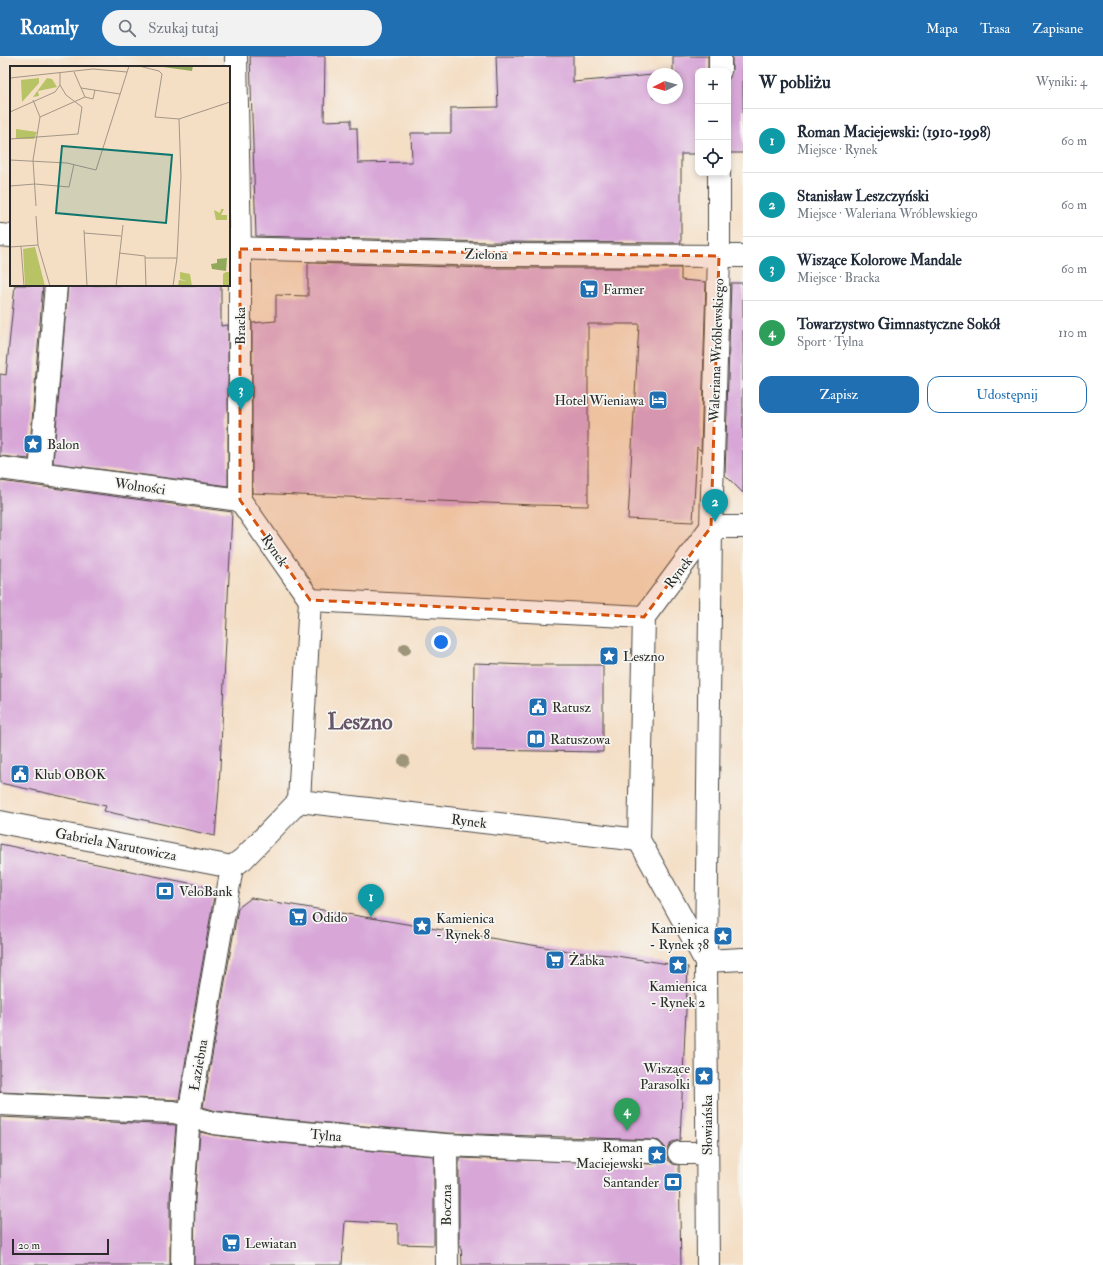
<!DOCTYPE html>
<html lang="pl">
<meta charset="utf-8">
<style>
:root{--surface:#fff;--page:#f2f2f3;--text:#1f2937;--muted:#747a83;--line:#e0e1e3;--accent:#1f6fb2}
body{margin:0;font-family:"IM FELL Double Pica",serif;background:var(--page);color:var(--text)}
.controls{position:absolute;right:12px;top:12px;display:grid;overflow:hidden;border-radius:8px;box-shadow:0 2px 6px #0003}
.controls button{width:36px;height:36px;display:grid;place-items:center;padding:0;border:0;border-bottom:1px solid var(--line);background:var(--surface);color:var(--text);font:20px sans-serif}
.compass{position:absolute;left:647px;top:12px;width:36px;height:36px;border-radius:50%;background:var(--surface);box-shadow:0 2px 6px #0003;rotate:265deg}
.scale{position:absolute;left:12px;bottom:10px;width:97px;box-sizing:border-box;padding-left:4px;border:2px solid #2b2b2b;border-top:0;font-size:11px;line-height:14px;white-space:nowrap;color:#2b2b2b;-webkit-text-stroke:3px #f6f6f2;paint-order:stroke}
.you{position:absolute;left:441px;top:586px;width:14px;height:14px;margin:-10px;border:3px solid #fff;border-radius:50%;background:#1a73e8;box-shadow:0 0 0 6px #1a73e833}
.badge{display:grid;place-items:center;width:26px;height:26px;border-radius:50%;background:var(--accent);color:#fff;font-size:13px;font-weight:700}
.pin{position:absolute;translate:-50% -33px;filter:drop-shadow(0 1px 2px #0008)}
.pin::after{content:'';position:absolute;top:21px;width:14px;height:12px;background:inherit;clip-path:polygon(0 0,100% 0,50% 100%)}
.list{margin:0;padding:0;list-style:none}
h2{display:flex;justify-content:space-between;align-items:center;height:52px;margin:0;padding:0 16px;font-size:17px}
h2 small{font-size:13px;font-weight:400;color:var(--muted)}
.list li{display:grid;grid-template-columns:26px 1fr auto;gap:12px;align-items:center;box-sizing:border-box;height:64px;padding:0 16px;border-top:1px solid var(--line)}
.list b{display:block;font-size:15px;white-space:nowrap}
.list p{margin:0;font-size:13px;white-space:nowrap;color:var(--muted)}
.list em{font-size:13px;font-style:normal;color:var(--muted)}
.actions{display:flex;gap:8px;padding:12px 16px}
.actions a{flex:1;padding:9px 0;border:1px solid var(--accent);border-radius:12px;text-align:center;font-size:14px;color:var(--accent)}
.actions .main{background:var(--accent);color:#fff}
.icon{flex:none;width:22px;height:22px;fill:none;stroke:currentColor;stroke-width:2;stroke-linecap:round;stroke-linejoin:round}
.map{position:relative;flex:none;width:743px;height:1209px;overflow:hidden}
header{display:flex;align-items:center;gap:24px;box-sizing:border-box;height:56px;padding:0 20px;background:var(--accent);color:#fff}
header strong{font-size:19px}
nav{display:flex;gap:22px;margin-inline-start:auto;font-size:14px}
.search{width:280px;height:36px;background:var(--page);display:flex;align-items:center;gap:10px;box-sizing:border-box;padding:0 14px;border-radius:22px;color:var(--muted);font-size:15px}
main{display:flex}
aside{flex:1;background:var(--surface)}
.map>svg:first-child{display:block}
.building{fill:#d8a7d8}
.lines{fill:none;stroke-linecap:round;stroke-linejoin:round}
.minor-casing{stroke:#494642;stroke-width:24}
.minor{stroke:#fff;stroke-width:22}
.tree{fill:#9d9579}
.marked{fill:#d5540f;fill-opacity:0.2;stroke:#d5540f;stroke-width:3;stroke-dasharray:8 5;stroke-linejoin:round}
.labels{text-anchor:middle;stroke-width:3.5;stroke-linejoin:round;paint-order:stroke}
.street-label{font-size:14px;fill:#2b2b2b;stroke:#f6f6f2}
.poi-label{font-size:14px;fill:#2b2b2b;stroke:#f6f6f2;text-anchor:start}
.town-label{font-size:22px;font-weight:bold;fill:#685668;stroke:#f6f6f2}
.inset-road{fill:none;stroke:#a49687;stroke-width:1}
.view{fill:#0f766e;fill-opacity:0.15;stroke:#0f766e;stroke-width:2}
.inset-edge{fill:none;stroke:#2b2b2b;stroke-width:2}
</style>
<header>
<strong>Roamly</strong>
<div class="search"><svg class="icon" aria-label="search" viewBox="0 0 24 24"><circle cx="10" cy="10" r="6"/><path d="M15 15l6 6"/></svg>Szukaj tutaj</div>
<nav><a>Mapa</a><a>Trasa</a><a>Zapisane</a></nav>
</header>
<main>
<div class="map">
<svg width="743" height="1209" viewBox="0 0 743 1209">
<rect width="100%" height="100%" fill="#f6f6f2"/>
<filter id="ink" filterUnits="userSpaceOnUse"><feTurbulence type="fractalNoise" baseFrequency=".025" numOctaves="2"/><feDisplacementMap in="SourceGraphic" scale="8" xChannelSelector="R" yChannelSelector="G"/><feConvolveMatrix kernelMatrix="1 2 1 2 8 2 1 2 1" color-interpolation-filters="sRGB"/></filter>
<filter id="wash" filterUnits="userSpaceOnUse"><feTurbulence type="fractalNoise" baseFrequency=".012" numOctaves="4" result="noise"/><feDisplacementMap in="SourceGraphic" scale="16" xChannelSelector="R" yChannelSelector="G"/><feGaussianBlur stdDeviation="0.9" result="paint"/><feColorMatrix in="noise" values="0 0 0 0 0 0 0 0 0 0 0 0 0 0 0 0 0 1.4 0 .05"/><feComposite in="paint" operator="in"/></filter>
<g filter="url(#wash)">
<rect width="100%" height="100%" fill="#f4dec4"/>
<g id="blocks">
<g class="building">
<path d="M250 0H325L324 65 351 64V72H357L358 107 412 106 411 77H451V52L498 51 496 0H573V26L653 19V42H677V18H665L673 17V0H708V15H698V98H681V187L491 186 256 180Z"/>
<path d="M732 0H743V97H728V24L732 15Z"/>
<path d="M308 207 491 212H681V224L706 226 701 395 697 391 693 466 628 463 639 268H588V450L534 449 252 437V267L276 265V239L308 240Z"/>
<path d="M731 227H743V437L725 419Z"/>
<path d="M15 229H43L29 403 0 400V318L6 319Z"/>
<path d="M68 229H221V270L228 269V430L53 407Z"/>
<path d="M0 425 232 456 219 733 215 780 104 755 106 750 0 727Z"/>
<path d="M474 607 528 609H603V696L473 694Z"/>
<path d="M0 788 208 831 214 840 179 1044 0 1036Z"/>
<path d="M251 842 574 896 610 899 688 911 680 1084 672 1086 668 1091 667 1097 668 1104 673 1108 679 1109 681 1209H462L461 1189H459V1102L653 1108 659 1107 664 1102 665 1097 664 1090 659 1085 653 1084 447 1077 282 1063 216 1055 203 1051 238 852Z"/>
<path d="M0 1061 176 1069 170 1142V1209H0Z"/>
<path d="M200 1076 213 1079 280 1087 434 1100V1189L398 1188V1168L345 1165 342 1209H194L195 1143Z"/>
</g>
</g>
</g>
<g filter="url(#ink)">
<use href="#blocks" fill-opacity="0" stroke="#494642" stroke-width="1"/>
<g class="lines">
<g class="minor-casing">
<g id="minor">
<path d="M236 0 240 193V444"/>
<path d="M720 15V0"/>
<path d="M0 179 11 180"/>
<path d="M229 192 491 199 743 200"/>
<path d="M0 412 240 444"/>
<path d="M40 417 56 229"/>
<path d="M240 444 310 544 299 745 639 784"/>
<path d="M711 471H743"/>
<path d="M310 544 644 561"/>
<path d="M0 766 232 811"/>
<path d="M232 811 243 803 299 745"/>
<path d="M705 904 639 784 644 561 711 471"/>
<path d="M706 905 743 903"/>
<path d="M0 1048 174 1056 214 1067 281 1075 446 1089 560 1094 653 1096"/>
<path d="M446 1089 447 1209"/>
<path d="M679 1097H707"/>
<path d="M182 1209 183 1142 189 1059 232 811"/>
<path d="M708 1209 706 905 711 471 719 200V117"/>
</g>
</g>
<use href="#minor" class="minor"/>
</g>
<g class="tree">
<circle cx="405" cy="593" r="6"/>
<circle cx="404" cy="705" r="6"/>
</g>
</g>
<path class="marked" d="M240 193 719 200 711 471 644 561 310 544 240 444Z"/>
<defs>
<g id="supermarket-square" transform="scale(1)"><rect x="-9" y="-9" width="18" height="18" rx="4" fill="#1f6fb2" stroke="#f6f6f2"/><path d="M-6-5.5h2.5l.6 2H6L4.5 2H-2.5L-4.4-4H-6ZM-1.5 3.2a1.3 1.3 0 1 0 .1 0ZM3 3.2a1.3 1.3 0 1 0 .1 0Z" fill="#fff"/></g>
<g id="hotel-square" transform="scale(1)"><rect x="-9" y="-9" width="18" height="18" rx="4" fill="#1f6fb2" stroke="#f6f6f2"/><path d="M-6-4.5h1.5V1H6V5H4.5V3h-9V5H-6ZM-4 0a1.8 1.8 0 1 1 3.6 0ZM.5 0V-2.5h3Q6-2.5 6 0Z" fill="#fff"/></g>
<g id="sight-square" transform="scale(1)"><rect x="-9" y="-9" width="18" height="18" rx="4" fill="#1f6fb2" stroke="#f6f6f2"/><path d="M0-6L1.8-2.2L6-1.7L2.9 1.2L3.7 5.4L0 3.3L-3.7 5.4L-2.9 1.2L-6-1.7L-1.8-2.2Z" fill="#fff"/></g>
<g id="civic-square" transform="scale(1)"><rect x="-9" y="-9" width="18" height="18" rx="4" fill="#1f6fb2" stroke="#f6f6f2"/><path d="M-.6-6.5H3V-4.5H.6V-3L4-1V1h2V6H-6V1h2V-1L-.6-3ZM-1.2 2.5V6h2.4V2.5Z" fill="#fff"/></g>
<g id="library-square" transform="scale(1)"><rect x="-9" y="-9" width="18" height="18" rx="4" fill="#1f6fb2" stroke="#f6f6f2"/><path d="M-6-4Q-3-5.5-.7-3.5V5Q-3 3-6 4ZM6-4Q3-5.5 .7-3.5V5Q3 3 6 4Z" fill="#fff"/></g>
<g id="bank-square" transform="scale(1)"><rect x="-9" y="-9" width="18" height="18" rx="4" fill="#1f6fb2" stroke="#f6f6f2"/><path d="M-6-4H6V4H-6ZM0-2.3a2.3 2.3 0 1 0 0 4.6a2.3 2.3 0 1 0 0-4.6Z" fill="#fff"/></g>
</defs>
<g fill-rule="evenodd">
<use href="#supermarket-square" x="589" y="233"/>
<use href="#hotel-square" x="658" y="344"/>
<use href="#sight-square" x="33" y="388"/>
<use href="#sight-square" x="609" y="600"/>
<use href="#civic-square" x="538" y="651"/>
<use href="#library-square" x="536" y="683"/>
<use href="#civic-square" x="20" y="718"/>
<use href="#bank-square" x="165" y="835"/>
<use href="#supermarket-square" x="298" y="861"/>
<use href="#sight-square" x="422" y="870"/>
<use href="#sight-square" x="723" y="880"/>
<use href="#supermarket-square" x="555" y="904"/>
<use href="#sight-square" x="678" y="909"/>
<use href="#sight-square" x="704" y="1020"/>
<use href="#sight-square" x="657" y="1099"/>
<use href="#bank-square" x="673" y="1126"/>
<use href="#supermarket-square" x="231" y="1187"/>
</g>
<g class="labels">
<g class="street-label">
<text transform="translate(486 198) rotate(1)" y="5">Zielona</text>
<text transform="translate(240 270) rotate(-90)" y="5">Bracka</text>
<text transform="translate(716 294) rotate(-88)" y="5">Waleriana Wróblewskiego</text>
<text transform="translate(140 430) rotate(8)" y="5">Wolności</text>
<text transform="translate(275 494) rotate(55)" y="5">Rynek</text>
<text transform="translate(678 516) rotate(-53)" y="5">Rynek</text>
<text transform="translate(469 765) rotate(7)" y="5">Rynek</text>
<text transform="translate(116 788) rotate(11)" y="5">Gabriela Narutowicza</text>
<text transform="translate(198 1009) rotate(-80)" y="5">Łaziebna</text>
<text transform="translate(707 1069) rotate(-90)" y="5">Słowiańska</text>
<text transform="translate(326 1079) rotate(5)" y="5">Tylna</text>
<text transform="translate(446 1149) rotate(-90)" y="5">Boczna</text>
</g>
<g class="poi-label">
<text x="603" y="238">Farmer</text>
<text x="644" y="349" text-anchor="end">Hotel Wieniawa</text>
<text x="47" y="393">Balon</text>
<text x="623" y="605">Leszno</text>
<text x="552" y="656">Ratusz</text>
<text x="550" y="688">Ratuszowa</text>
<text x="34" y="723">Klub OBOK</text>
<text x="179" y="840">VeloBank</text>
<text x="312" y="866">Odido</text>
<text x="436" y="867">Kamienica<tspan x="436" dy="16">- Rynek 8</tspan></text>
<text x="709" y="877" text-anchor="end">Kamienica<tspan x="709" dy="16">- Rynek 38</tspan></text>
<text x="569" y="909">Żabka</text>
<text x="678" y="935" text-anchor="middle">Kamienica<tspan x="678" dy="16">- Rynek 2</tspan></text>
<text x="690" y="1017" text-anchor="end">Wiszące<tspan x="690" dy="16">Parasolki</tspan></text>
<text x="643" y="1096" text-anchor="end">Roman<tspan x="643" dy="16">Maciejewski</tspan></text>
<text x="659" y="1131" text-anchor="end">Santander</text>
<text x="245" y="1192">Lewiatan</text>
</g>
<g class="town-label">
<text x="360" y="673">Leszno</text>
</g>
</g>
<g transform="translate(10 10)">
<rect width="220" height="220" fill="#f4dec4"/>
<path d="M29 12V17L12 36 11 14ZM37 12 42 13 47 21 28 25 29 30 23 31ZM6 63 27 66 24 73H6ZM211 143H214L211 149H217V154H206L204 144 210 147ZM25 181 35 220H15L13 183ZM170 206 180 208 182 220H168L169 214 177 215 170 213ZM216 206H220V220H213V208Z" fill="#b7c364"/>
<path d="M146 0H183L182 5ZM217 192 216 205 202 203 201 198 207 197V193Z" fill="#91a95a"/>
<path class="inset-road" d="M129 0 149 5 152 8 145 51 169 53 220 36M64 6 75 31M0 12 83 3 117 6M71 22 110 28M75 31 83 33 85 24M23 34 30 51 23 94 26 140M0 46 45 26 50 19V7M30 51 75 31M0 73 68 68 72 41 56 29 50 19M0 94 57 97 86 104 119 0M0 120 25 118 59 121 64 98M26 150 28 179 40 220M74 164 77 220M74 167 111 170M11 180 14 220M0 181 28 179M109 187 135 190 136 220M135 192H167M106 220 113 159M163 220 167 192 171 111 169 53"/>
<path class="view" d="M52 80 162 89 156 157 46 147Z"/>
<rect width="220" height="220" class="inset-edge"/>
</g>
</svg>
<div class="controls">
<button>+</button>
<button>−</button>
<button><svg class="icon" aria-label="locate" viewBox="0 0 24 24"><circle cx="12" cy="12" r="6"/><path d="M12 2v4M12 18v4M2 12h4M18 12h4"/></svg></button>
</div>
<svg class="compass" viewBox="-18 -18 36 36"><path d="M0-13l5 13h-10z" fill="#e53935"/><path d="M0 13l5-13h-10z" fill="#747a83"/></svg>
<div class="scale">20 m</div>
<div class="you"></div>
<div class="pin badge" style="left:371px;top:861px;background:#0f9aa8">1</div>
<div class="pin badge" style="left:715px;top:466px;background:#0f9aa8">2</div>
<div class="pin badge" style="left:241px;top:354px;background:#0f9aa8">3</div>
<div class="pin badge" style="left:627px;top:1075px;background:#2e9e5b">4</div>
</div>
<aside>
<h2>W pobliżu<small>Wyniki: 4</small></h2>
<ul class="list">
<li><span class="badge" style="background:#0f9aa8">1</span><div><b>Roman Maciejewski: (1910-1998)</b><p>Miejsce · Rynek</p></div><em>60 m</em></li>
<li><span class="badge" style="background:#0f9aa8">2</span><div><b>Stanisław Leszczyński</b><p>Miejsce · Waleriana Wróblewskiego</p></div><em>60 m</em></li>
<li><span class="badge" style="background:#0f9aa8">3</span><div><b>Wiszące Kolorowe Mandale</b><p>Miejsce · Bracka</p></div><em>60 m</em></li>
<li><span class="badge" style="background:#2e9e5b">4</span><div><b>Towarzystwo Gimnastyczne Sokół</b><p>Sport · Tylna</p></div><em>110 m</em></li>
</ul>
<div class="actions"><a class="main">Zapisz</a><a>Udostępnij</a></div>
</aside>
</main>
